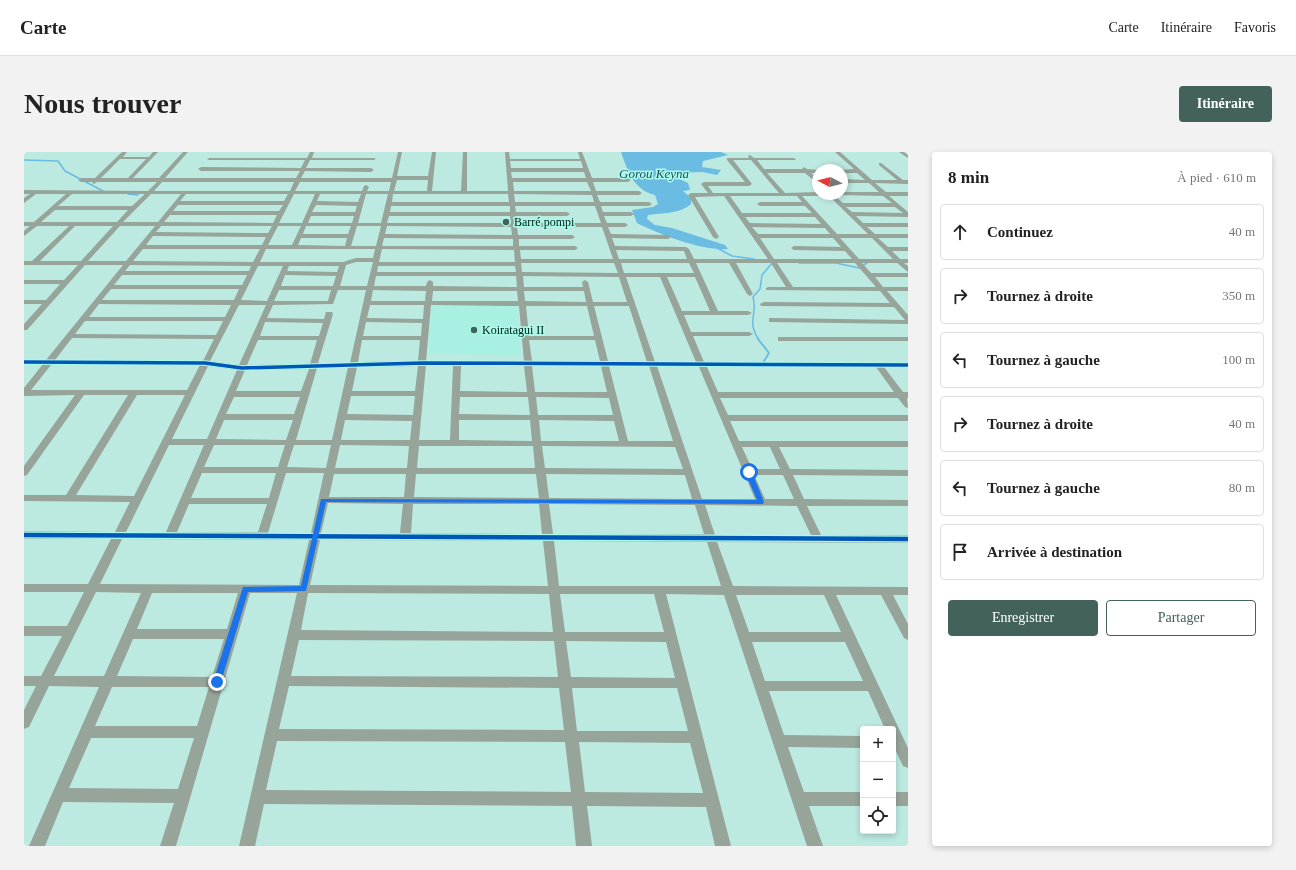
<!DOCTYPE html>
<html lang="fr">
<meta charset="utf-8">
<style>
:root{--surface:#fff;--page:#f2f2f2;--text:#222;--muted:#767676;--line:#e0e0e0;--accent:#42625b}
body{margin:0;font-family:Georgia,serif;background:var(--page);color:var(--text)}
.controls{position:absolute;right:12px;bottom:12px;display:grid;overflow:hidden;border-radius:4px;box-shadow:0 2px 6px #0003}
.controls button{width:36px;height:36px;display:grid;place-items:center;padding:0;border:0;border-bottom:1px solid var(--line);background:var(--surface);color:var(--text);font:20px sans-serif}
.compass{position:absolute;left:788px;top:12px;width:36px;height:36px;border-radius:50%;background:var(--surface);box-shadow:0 2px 6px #0003;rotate:277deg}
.stop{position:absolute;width:12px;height:12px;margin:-9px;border:3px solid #1a73e8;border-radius:50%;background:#fff}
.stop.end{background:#1a73e8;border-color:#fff;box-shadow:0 1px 4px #0008}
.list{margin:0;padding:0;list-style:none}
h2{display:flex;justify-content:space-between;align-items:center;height:52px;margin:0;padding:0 16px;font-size:17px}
h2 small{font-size:13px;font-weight:400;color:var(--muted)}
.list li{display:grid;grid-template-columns:26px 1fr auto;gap:12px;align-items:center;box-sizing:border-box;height:56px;margin:0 8px 8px;padding:0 8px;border:1px solid var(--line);border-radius:4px}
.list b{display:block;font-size:15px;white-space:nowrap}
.list em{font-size:13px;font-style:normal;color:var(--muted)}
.actions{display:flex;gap:8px;padding:12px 16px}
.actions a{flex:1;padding:9px 0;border:1px solid var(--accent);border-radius:4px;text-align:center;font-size:14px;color:var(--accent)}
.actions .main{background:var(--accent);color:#fff}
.icon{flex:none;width:22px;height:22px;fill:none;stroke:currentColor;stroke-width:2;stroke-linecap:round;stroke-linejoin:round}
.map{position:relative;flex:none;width:884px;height:694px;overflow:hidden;border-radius:4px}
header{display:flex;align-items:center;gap:24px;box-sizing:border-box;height:56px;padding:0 20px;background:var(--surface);border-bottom:1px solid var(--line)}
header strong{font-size:19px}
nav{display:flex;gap:22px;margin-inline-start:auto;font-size:14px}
.intro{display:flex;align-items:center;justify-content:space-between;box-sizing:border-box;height:96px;padding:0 24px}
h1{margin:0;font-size:28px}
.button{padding:10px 18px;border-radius:4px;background:var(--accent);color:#fff;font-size:14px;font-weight:700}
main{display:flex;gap:24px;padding:0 24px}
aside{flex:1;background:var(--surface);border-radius:4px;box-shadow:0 2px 6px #0003}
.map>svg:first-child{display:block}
.built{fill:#a8f0e1}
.water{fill:#6bbce3}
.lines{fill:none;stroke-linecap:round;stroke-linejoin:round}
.stream-far1{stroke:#6bbce3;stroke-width:1.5}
.stream{stroke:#6bbce3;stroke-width:2}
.minor{fill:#96a49a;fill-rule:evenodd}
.cycleway-far1-casing{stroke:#a9fcea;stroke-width:5.5}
.cycleway-casing{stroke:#a9fcea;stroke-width:7}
.cycleway-far1{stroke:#0057b8;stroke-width:3.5}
.cycleway{stroke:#0057b8;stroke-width:4.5}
.route{fill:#1a73e8}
.poi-dot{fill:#42625b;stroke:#a9fcea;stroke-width:1.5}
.labels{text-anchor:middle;stroke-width:3;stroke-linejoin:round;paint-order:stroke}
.far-poi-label{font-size:12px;fill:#011914;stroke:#a9fcea;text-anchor:start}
.far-water-label{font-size:13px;font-style:italic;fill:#254c66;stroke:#a9fcea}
</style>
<header>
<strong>Carte</strong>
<nav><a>Carte</a><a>Itinéraire</a><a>Favoris</a></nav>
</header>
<div class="intro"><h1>Nous trouver</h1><a class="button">Itinéraire</a></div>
<main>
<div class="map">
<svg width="884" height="694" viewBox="0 0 884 694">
<rect width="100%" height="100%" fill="#bce9e0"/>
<path class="built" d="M408 154H492L497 203 404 202Z"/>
<path class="water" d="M597 0H697L704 3 679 9 678 15 697 18 693 23 678 20 652 21 653 26 664 31 666 38 659 39 667 46V52C656 62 638 61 624 63L623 67 631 73 648 76 701 93 704 97C679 99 636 83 613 71L608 58 629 55 634 52 631 43C610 38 604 20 597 0Z"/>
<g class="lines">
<g class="stream-far1">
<path d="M0 8 34 9 41 19 79 39"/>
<path d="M104 42 114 43"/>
<path d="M693 96 708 104 730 107"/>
<path d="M775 111H812L835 116 843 111"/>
<path d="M735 188C722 169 734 163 729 145L736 137 738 123 749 110"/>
</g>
<path class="stream" d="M734 187 745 201 740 209"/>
<g class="minor">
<path d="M98 0H103L99 5H125L129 0H134L109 26H135L159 0H164L141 26H272L276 19H177L174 17 177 15 277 16 281 8H185L183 7 185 6H283L286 0H290L288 6H350L352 7 350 8H286L282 16H347L350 18 347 20 281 19 277 26H368L374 0H378L373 24H404L408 0H412L408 39H437L439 0H443V39H484L481 0H485L486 7H556L554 0H558L568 26H604L607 28 604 30H569L572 39H615L618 41 615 43H573L576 50H625L628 52 625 54H577L579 60H607L610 62 607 64H580L583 71H601L604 73 601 75H584L587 82 644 83 647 85 644 87 588 86 591 94 662 95 665 97 670 107H744L700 44 671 45 695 85 692 87 689 85 664 43 667 41H684L677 32 680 30H721L703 8V6H725L724 4 726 3 730 6H770L772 8H733L740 17H778L780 15 783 17 796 18H794V21H787L794 27V32L781 21H743L761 41 794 40V42H797L794 44H778L813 82H844L803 42H809L819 51H868L859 44 816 43 815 42H818V40H855L845 31H818V27L841 28 833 21H818V18H816L830 17 811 0H816L848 28H873L855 13V11H857L879 28H884V32L851 31 862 40H884V44H865L884 60V65L832 64 839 71H884V75H843L851 82H884V86H854L864 95H884V99H868L876 107H884V111H880L884 114V120L873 111H838L847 121H884V125H851L859 135H884V139H863L884 163V172L745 170V166H748L881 168 870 155 737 154 736 152 740 150 866 151 856 139 742 138V136L744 135H762L747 111H712L729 142 726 144 723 142 705 111H672L694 159H724L728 161 724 163H660L667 180H725L729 182 725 184H669L680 210 884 211V215H860L879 240H884V246H883L884 256 881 255 874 246H696L704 263H884V269H706L715 289H884V295H755L766 317 884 318V324L769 323 780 347 884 348V354H783L797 383H884V391L693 390 709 434 884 435V443H869L884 472V488L880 486 857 443H812L884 596V616L879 614 869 593V577H861L844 539H745L760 583 839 584V596L764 595 780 640H839V654H785L799 694H783L700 443 642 442 707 694H691L682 655 563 654 568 694H552L548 654 240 652 231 694H215L273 441H226L152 694H136L150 651 39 650 21 694H5L75 535 25 534 5 575 0 577V558L12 534H0V524H17L38 484H0V474H43L60 440H0V432H64L87 387H0V379L91 380 106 350 0 349V343H42L104 243H60L3 323 0 324V314L51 243 0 244V236L19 212H0V208H22L99 113H61L3 178H0V172L18 152H0V148H22L36 132H0V128H40L54 113H0V109H8L45 74H13L0 84V79L6 74H0V70H10L42 42H12L0 51V46L6 42H0V38L124 39 133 30H73L70 32 68 30H57L54 28 57 26H71ZM96 7H122L104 26H77ZM709 8H727L755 41H689L684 34H725L728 32ZM486 9H557L559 16H487ZM487 20H560L562 26H488ZM373 28H404L403 39H370ZM138 30H270L266 39H130ZM276 30H367L365 39H343L345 35 342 33 340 34 338 39H271ZM489 30H563L567 39H490ZM48 42H121L108 54H34ZM127 42H157L134 70H99ZM162 42H264L260 49H156ZM270 42H291L278 71H255ZM296 42H337L334 50 293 49ZM342 42H364L357 71H334ZM369 42H484L485 50H368ZM490 42 568 43 570 50H491ZM706 44H773L778 50H736L733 52 736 54H781L788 61H718ZM154 53H259L255 59H149ZM292 53 333 54 331 60H288ZM367 54H486V60H366ZM491 54H571L577 71H493L492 64H543L546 62 543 60H492ZM822 55H871L879 61 828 60ZM31 58H104L93 70H17ZM146 63H253L249 71 140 70ZM287 64H330L328 71H284ZM365 64H486L487 71H363ZM721 65H791L797 72 726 71ZM51 74H89L57 109H16ZM96 74H131L102 109H64ZM137 74H248L244 81 132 80ZM254 74H277L268 93H244ZM282 74H327L324 82H279ZM333 74H357L352 94H327ZM363 74 487 75 488 83 361 82ZM493 75H578L589 107H497L496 98H551L554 96 551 94H495V87H548L551 85 548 83H494ZM728 75 801 76 806 82H734ZM129 84 242 85 238 93H122ZM277 86H323L321 94 274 93ZM360 86 489 87V94H358ZM736 86H809L817 95 770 94 767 96 770 98 821 99 828 107H750ZM816 86H848L869 107H835ZM119 97H236L229 110 109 109ZM242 97H351L349 106H332L319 110H236ZM358 97 490 98 491 110H355ZM592 98 660 99 663 107H595ZM332 110H349L343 134H316L322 113ZM497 111H590L594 121 498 120ZM597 111H665L670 121H600ZM753 111H831L852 135H769ZM106 113 227 114 225 119H101ZM234 114H259L243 149 217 148ZM265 114H315L313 120 263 119ZM354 114H491L492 120H353ZM98 123H223L218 133H90ZM261 123 312 124 309 134H257ZM352 124H492L493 135 409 134V130L406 128 403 130 402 134H350ZM499 124 595 125 603 150H569L564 130 561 128 558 130 559 135H500ZM602 125H636L672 210H631ZM643 125H671L686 159H658ZM87 137H215L210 148H78ZM255 138H307L304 149H250ZM314 138H342L326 211H294L309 162 308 160H302L300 167 243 166 249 153 309 152ZM349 138 402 139 401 149H347ZM409 139H493L494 149H408ZM500 139H560L562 150 501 149ZM75 152 207 153 201 165H65ZM215 153H242L215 213 186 209ZM346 153H400L399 167 343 166ZM407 153 495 154 500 209H402ZM502 154H563L570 184H505ZM570 154H605L623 210 584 209ZM61 169H199L192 183 51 182ZM241 170 299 171 295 184H236ZM342 170 398 171 397 184H339ZM48 186 190 187 179 209 31 208ZM234 188H293L286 212 223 213ZM338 188H396L394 209 334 210ZM505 188H571L576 209H508ZM27 213H176L163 238H7ZM402 213 429 214 426 288H395ZM184 214 213 218 183 287H148ZM394 214 391 239H328L333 215ZM437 214H500L503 240 436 239ZM508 214H577L583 240H511ZM585 214H625L649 289H604ZM633 214 675 215 731 347H678ZM324 215 308 288H272L293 216ZM683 215H852L870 240H694ZM285 217 277 239H212L221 218ZM113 243H161L110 344 52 343ZM327 244H391L389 263 323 262ZM210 245H276L270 262H202ZM436 245H504L506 263 435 262ZM512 245 585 246 589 263H514ZM200 268H269L262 288 192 287ZM321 268 388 269 386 288H317ZM435 268H506L508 289 435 288ZM515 268 590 269 595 289H517ZM145 293H180L142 380H102ZM190 293H261L254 315H180ZM270 293H307L302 316 263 315ZM316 293 385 294 383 316H311ZM395 294H509L511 316H393ZM518 294 651 295 659 317 521 316ZM718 295H746L756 317H728ZM178 321H252L245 346H167ZM262 321H300L287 381H244ZM310 322H382L380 345H305ZM392 322H512L515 346 390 345ZM522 322 661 323 668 347 525 346ZM730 323H759L770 347H741ZM304 351 379 352 376 381H297ZM165 352H243L234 380H153ZM389 352H515L518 382 387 381ZM525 352 671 353 680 382H529ZM681 353 773 354 787 383H691ZM98 387 285 388 275 433 76 432ZM296 388 519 389 524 434 286 433ZM530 389 683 390 697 434H535ZM72 440 117 441 80 524H30ZM128 441H214L203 477H113ZM284 441 525 442 529 480 277 478ZM536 442H630L640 480H541ZM712 443H800L817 480H725ZM109 487H200L188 525 93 524ZM275 488 530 489 534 525 267 524ZM542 489 642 490 651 526 547 525ZM728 490H821L839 529H741ZM265 534 535 536 540 578 255 577ZM88 535H185L173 574H71ZM548 536H653L664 579H553ZM67 586H170L154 637 45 636ZM253 589 541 590 547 640 242 638ZM555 590 666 591 679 641 561 640Z"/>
<path d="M875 0H880L884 3V6Z"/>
<rect x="754" y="185" width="130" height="4"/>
<rect x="869" y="640" width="15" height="14"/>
</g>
<g class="cycleway-far1-casing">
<path id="cycleway-far1" d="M0 210 181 211 218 216 398 211 884 213"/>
</g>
<g class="cycleway-casing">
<path id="cycleway" d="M0 383 884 387"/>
</g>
<use href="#cycleway-far1" class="cycleway-far1"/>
<use href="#cycleway" class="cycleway"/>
</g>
<path class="route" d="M722 318 728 320 740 350 739 352 302 350 282 439 224 440 197 530 193 533 189 530 219 435 277 434 297 347 733 348 721 320Z"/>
<g class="poi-dot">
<circle cx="482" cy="70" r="4"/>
<circle cx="450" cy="178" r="4"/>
</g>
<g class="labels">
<g class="far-poi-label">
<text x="490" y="74">Barré pompi</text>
<text x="458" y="182">Koiratagui II</text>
</g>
<g class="far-water-label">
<text x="630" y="26">Gorou Keyna</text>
</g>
</g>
</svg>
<div class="controls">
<button>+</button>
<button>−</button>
<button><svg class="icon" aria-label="locate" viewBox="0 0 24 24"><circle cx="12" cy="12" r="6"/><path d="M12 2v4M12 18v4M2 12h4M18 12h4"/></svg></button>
</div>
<svg class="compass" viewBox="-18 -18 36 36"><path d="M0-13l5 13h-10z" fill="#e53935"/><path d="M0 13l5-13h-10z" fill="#767676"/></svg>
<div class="stop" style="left:725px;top:320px"></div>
<div class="stop end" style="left:193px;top:530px"></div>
</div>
<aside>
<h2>8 min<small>À pied · 610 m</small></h2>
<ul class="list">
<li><svg class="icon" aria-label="ahead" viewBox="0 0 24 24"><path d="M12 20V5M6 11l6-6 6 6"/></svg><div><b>Continuez</b></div><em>40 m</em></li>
<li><svg class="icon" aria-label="right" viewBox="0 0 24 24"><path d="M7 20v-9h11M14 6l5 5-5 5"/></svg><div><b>Tournez à droite</b></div><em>350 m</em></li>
<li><svg class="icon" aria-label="left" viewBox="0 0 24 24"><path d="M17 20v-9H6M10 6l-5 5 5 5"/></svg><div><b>Tournez à gauche</b></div><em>100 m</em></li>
<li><svg class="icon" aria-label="right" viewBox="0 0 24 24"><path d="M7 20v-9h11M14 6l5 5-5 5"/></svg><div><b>Tournez à droite</b></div><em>40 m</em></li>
<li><svg class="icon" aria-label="left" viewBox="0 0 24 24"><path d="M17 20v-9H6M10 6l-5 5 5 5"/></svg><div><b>Tournez à gauche</b></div><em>80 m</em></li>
<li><svg class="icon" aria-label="arrive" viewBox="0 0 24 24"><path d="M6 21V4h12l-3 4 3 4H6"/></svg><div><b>Arrivée à destination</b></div></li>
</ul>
<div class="actions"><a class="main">Enregistrer</a><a>Partager</a></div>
</aside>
</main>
